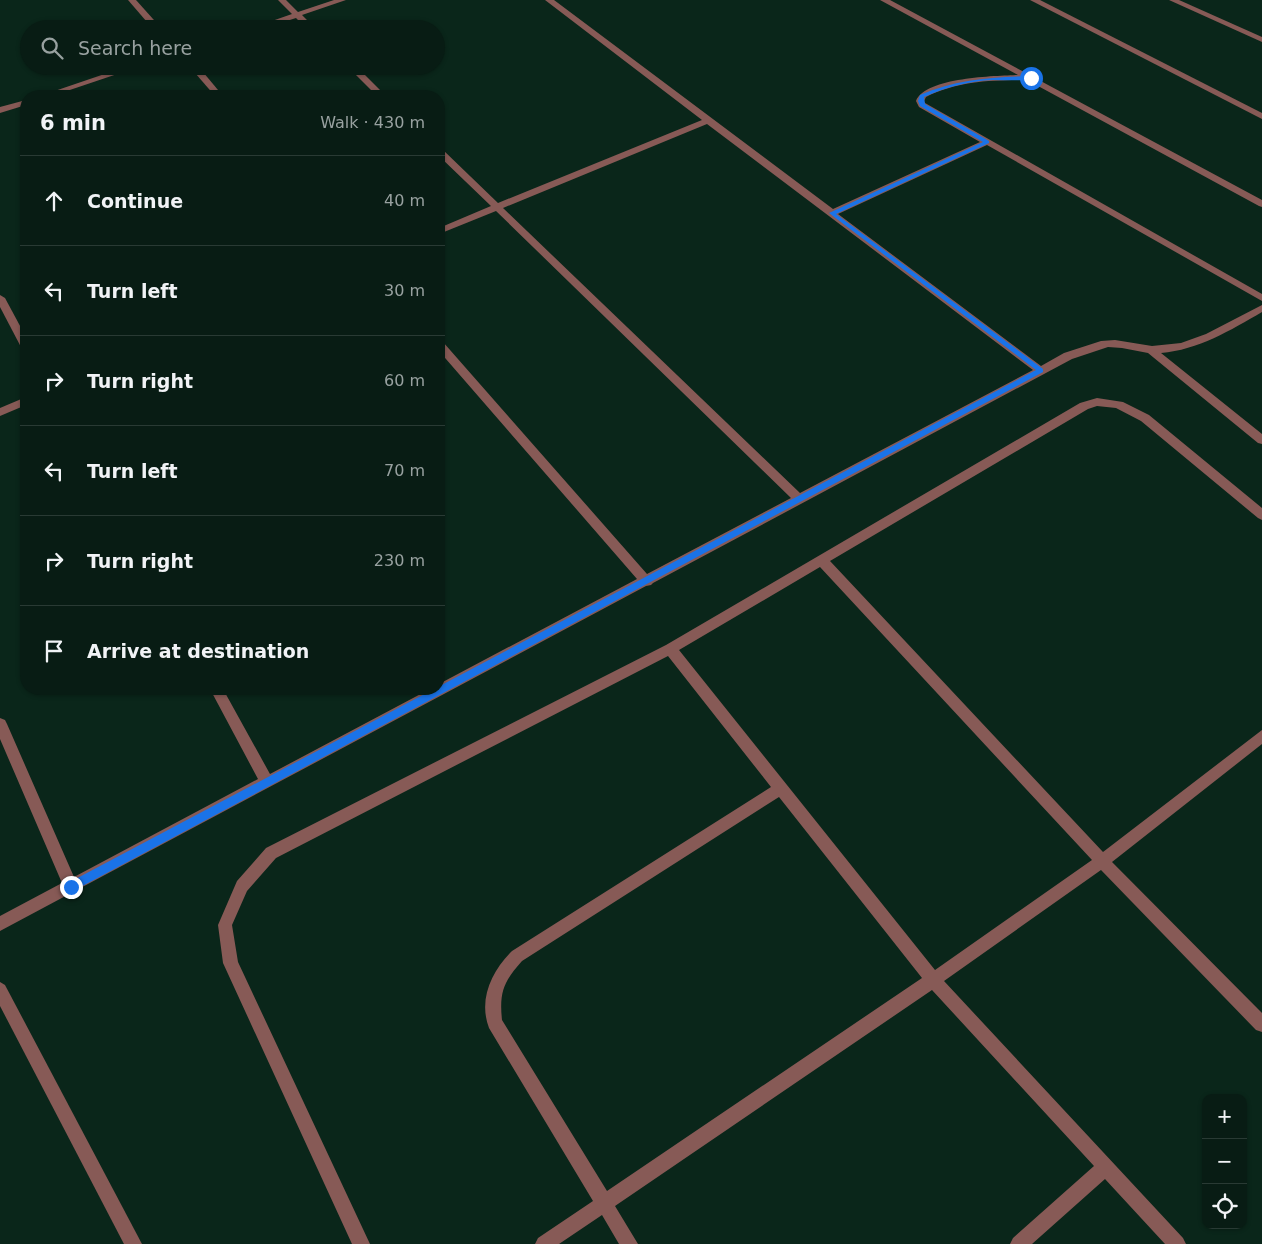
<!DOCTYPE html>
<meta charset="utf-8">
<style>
:root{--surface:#081c14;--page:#162922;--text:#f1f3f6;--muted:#98a1a0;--line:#293a34}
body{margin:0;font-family:"DejaVu Sans",sans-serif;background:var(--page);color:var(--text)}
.controls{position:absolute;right:15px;bottom:15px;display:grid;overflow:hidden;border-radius:10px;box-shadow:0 1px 4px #0004}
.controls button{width:45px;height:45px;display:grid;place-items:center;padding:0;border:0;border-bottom:1px solid var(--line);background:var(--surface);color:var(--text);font:25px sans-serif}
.stop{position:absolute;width:15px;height:15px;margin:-11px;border:4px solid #1a73e8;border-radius:50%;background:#fff}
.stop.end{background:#1a73e8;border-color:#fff;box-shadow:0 1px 5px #0008}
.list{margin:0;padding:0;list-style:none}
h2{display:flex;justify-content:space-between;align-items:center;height:65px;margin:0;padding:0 20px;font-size:21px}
h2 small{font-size:16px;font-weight:400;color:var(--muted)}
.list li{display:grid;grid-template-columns:32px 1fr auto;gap:15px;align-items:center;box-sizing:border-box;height:90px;padding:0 20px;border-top:1px solid var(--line)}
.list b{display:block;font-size:19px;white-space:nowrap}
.list em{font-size:16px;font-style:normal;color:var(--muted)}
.icon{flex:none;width:28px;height:28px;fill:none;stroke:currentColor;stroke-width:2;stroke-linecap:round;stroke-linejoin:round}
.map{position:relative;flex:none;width:1262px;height:1244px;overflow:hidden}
.search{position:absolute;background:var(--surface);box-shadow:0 1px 4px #0004;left:20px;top:20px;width:425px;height:55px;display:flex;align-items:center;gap:12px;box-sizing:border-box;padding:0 18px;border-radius:28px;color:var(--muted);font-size:19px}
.panel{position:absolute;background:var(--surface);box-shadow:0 1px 4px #0004;left:20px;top:90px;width:425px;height:605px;border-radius:20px}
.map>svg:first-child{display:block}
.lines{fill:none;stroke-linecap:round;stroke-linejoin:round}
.lane{fill:#875a56;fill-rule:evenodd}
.street{fill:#875a56;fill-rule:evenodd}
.route{fill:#1a73e8}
</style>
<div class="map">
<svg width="1262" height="1244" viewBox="0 0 1262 1244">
<rect width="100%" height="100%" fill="#0a261a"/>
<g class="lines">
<path class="lane" d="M1097 398 1123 402 1149 415 1262 508V520L1258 518 1141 421 1116 408 1097 406 1088 409 830 561 1103 852 1262 730V744L1112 862 1262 1013V1032L1256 1030 1101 870 944 981 1183 1238 1186 1244H1165L1105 1179 1032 1244H1010L1013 1238 1094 1166 932 990 615 1206 638 1244H619L602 1215 559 1244H535L538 1238 593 1201 489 1028C478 999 492 971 512 951L771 787 668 656 276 858 247 891 232 925 238 962 370 1244H352L223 963 218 925 237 881 266 848 666 645 1080 403ZM820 567 1092 860 935 970 679 650ZM779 797 922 978 607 1191 502 1020C499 992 504 981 522 961Z"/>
<g class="street">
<path d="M128 0H136L162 29H153Z"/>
<path d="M278 0H286L298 12 334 0H346L302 15 316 29H307L296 18 262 29H249L292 14Z"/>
<path d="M545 0H554L833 209 980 142 919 107 916 101C926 77 995 76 1018 75L880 0H890L1262 200V207L1259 206 1027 80C992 80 958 81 926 97L924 101 925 103 1262 294V301L987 145 838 214 1041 366 1064 353 1101 341 1115 340 1152 346 1181 343 1206 334 1262 305V312C1231 330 1198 350 1161 353L1262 434V444L1258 443 1148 353 1122 348 1108 347 1072 359 653 583 651 585 646 586 0 931V916L62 883 0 739V718L5 720 7 724 74 877 258 779 210 689H223L270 774 430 689H439V684L637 579 439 351V342H443L647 574 791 498 496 211 439 234V228L491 206 439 156V148L442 149 498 203 702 120ZM707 124 1033 370 800 493 503 208Z"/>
<path d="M1030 0H1040L1262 113V119Z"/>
<path d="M1169 0H1179L1262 37V42Z"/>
<path d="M128 66H141L52 96H40Z"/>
<path d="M189 66H198L223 96H215Z"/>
<path d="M347 66H356L386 96H377Z"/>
<path d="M26 100V105L0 113V107Z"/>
<path d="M0 295 5 298 26 337V350L22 349 0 307Z"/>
<path d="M26 397V405L0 416V408Z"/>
<path d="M0 982 5 985 142 1244H124L0 1006Z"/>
</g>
</g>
<path class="route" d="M1031 76 1033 79C1020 81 1007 80 993 80 969 81 946 87 924 97L925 104 989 141V143L836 214 1043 369V372L75 890H68V883L1036 370 829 213 983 142 920 106 918 101 920 95C956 79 992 77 1031 76Z"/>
</svg>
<div class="controls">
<button>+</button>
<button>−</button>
<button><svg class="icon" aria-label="locate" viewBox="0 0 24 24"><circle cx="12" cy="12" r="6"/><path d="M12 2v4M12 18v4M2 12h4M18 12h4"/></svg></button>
</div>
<div class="stop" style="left:1031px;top:78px"></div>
<div class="stop end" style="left:71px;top:887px"></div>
<div class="search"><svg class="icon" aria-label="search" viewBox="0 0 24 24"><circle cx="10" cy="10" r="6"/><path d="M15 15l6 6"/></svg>Search here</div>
<section class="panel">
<h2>6 min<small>Walk · 430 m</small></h2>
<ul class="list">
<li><svg class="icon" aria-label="ahead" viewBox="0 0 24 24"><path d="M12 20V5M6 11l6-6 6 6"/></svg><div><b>Continue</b></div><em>40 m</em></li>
<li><svg class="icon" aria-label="left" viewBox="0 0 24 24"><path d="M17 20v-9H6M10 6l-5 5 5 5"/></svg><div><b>Turn left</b></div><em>30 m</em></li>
<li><svg class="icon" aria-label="right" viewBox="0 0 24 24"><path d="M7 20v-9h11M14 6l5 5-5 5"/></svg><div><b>Turn right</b></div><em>60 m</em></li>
<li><svg class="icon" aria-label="left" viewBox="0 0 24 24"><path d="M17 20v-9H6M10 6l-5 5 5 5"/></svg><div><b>Turn left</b></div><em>70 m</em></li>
<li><svg class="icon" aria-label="right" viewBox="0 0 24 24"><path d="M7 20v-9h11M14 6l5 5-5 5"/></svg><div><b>Turn right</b></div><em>230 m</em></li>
<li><svg class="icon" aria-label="arrive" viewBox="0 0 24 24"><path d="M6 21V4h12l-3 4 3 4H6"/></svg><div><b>Arrive at destination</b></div></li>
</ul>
</section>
</div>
